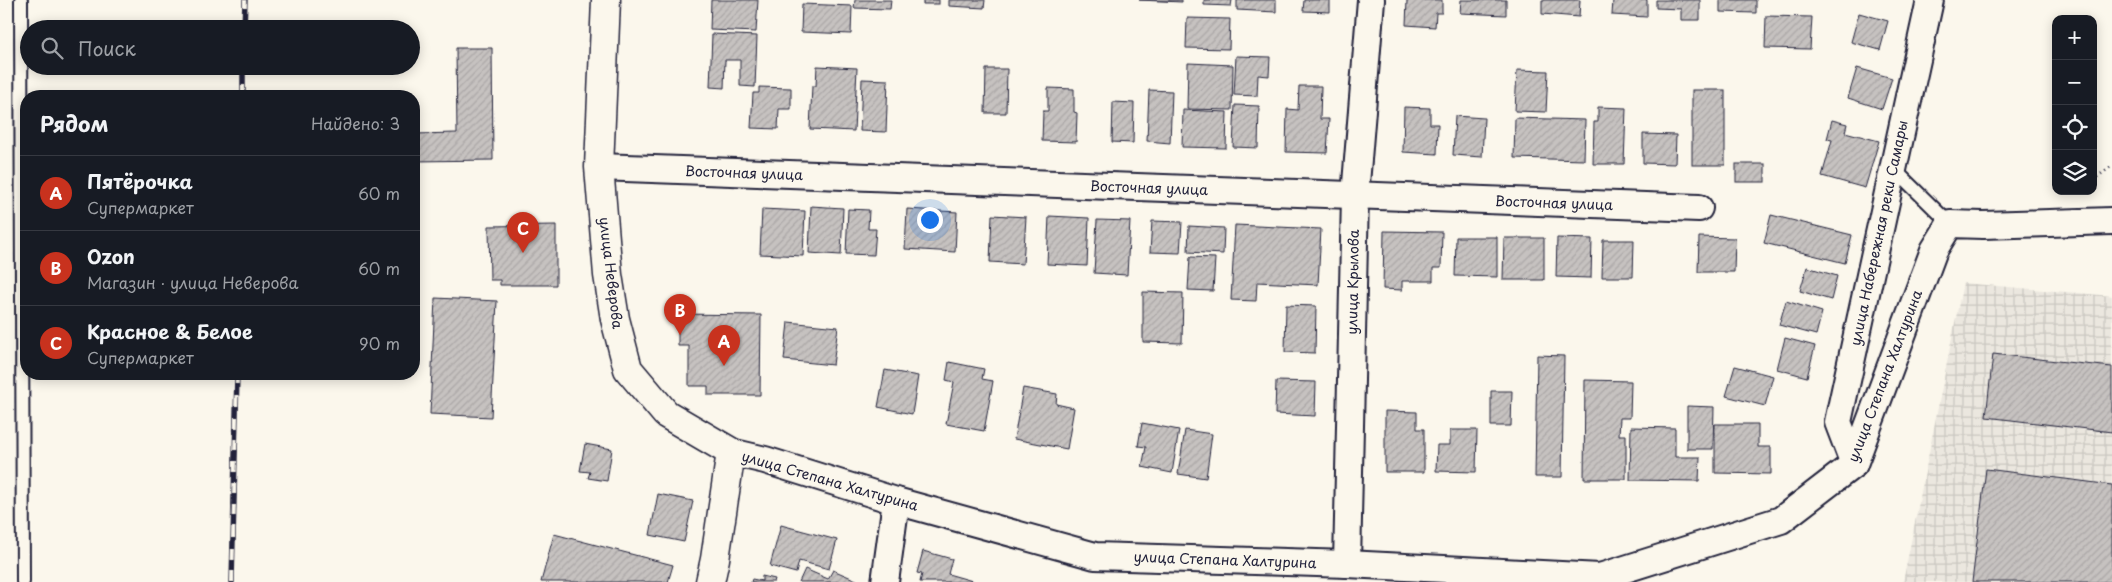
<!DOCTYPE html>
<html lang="ru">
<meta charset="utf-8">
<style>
:root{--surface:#171b24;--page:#242831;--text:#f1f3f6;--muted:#9ea1a6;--line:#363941;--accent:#c8321e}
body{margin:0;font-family:"Playpen Sans",sans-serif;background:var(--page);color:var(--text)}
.controls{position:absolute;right:15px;top:15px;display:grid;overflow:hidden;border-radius:10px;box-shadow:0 2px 12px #0003}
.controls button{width:45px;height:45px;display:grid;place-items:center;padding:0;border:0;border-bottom:1px solid var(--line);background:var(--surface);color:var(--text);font:25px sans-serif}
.you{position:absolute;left:929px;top:219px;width:18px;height:18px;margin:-12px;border:4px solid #fff;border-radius:50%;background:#1a73e8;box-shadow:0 0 0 8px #1a73e833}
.badge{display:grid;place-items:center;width:32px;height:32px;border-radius:50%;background:var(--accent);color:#fff;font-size:16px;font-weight:700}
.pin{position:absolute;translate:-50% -41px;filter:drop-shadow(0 1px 2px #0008)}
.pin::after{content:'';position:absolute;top:26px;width:18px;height:15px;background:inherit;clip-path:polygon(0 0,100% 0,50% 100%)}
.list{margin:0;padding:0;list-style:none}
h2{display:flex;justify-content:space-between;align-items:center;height:65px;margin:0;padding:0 20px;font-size:21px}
h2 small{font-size:16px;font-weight:400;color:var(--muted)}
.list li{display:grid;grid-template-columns:32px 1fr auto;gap:15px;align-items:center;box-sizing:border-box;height:75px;padding:0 20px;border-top:1px solid var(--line)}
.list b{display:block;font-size:19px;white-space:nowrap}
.list p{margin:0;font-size:16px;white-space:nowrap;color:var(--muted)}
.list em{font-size:16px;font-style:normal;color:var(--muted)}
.icon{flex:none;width:28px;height:28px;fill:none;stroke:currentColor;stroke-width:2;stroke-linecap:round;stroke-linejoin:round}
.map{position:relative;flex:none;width:2112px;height:582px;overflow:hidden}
.search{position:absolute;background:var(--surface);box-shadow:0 2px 12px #0003;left:20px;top:20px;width:400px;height:55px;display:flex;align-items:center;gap:12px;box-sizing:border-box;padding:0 18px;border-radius:28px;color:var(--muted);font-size:19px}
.panel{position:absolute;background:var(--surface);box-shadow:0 2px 12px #0003;left:20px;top:90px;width:400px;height:290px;border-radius:20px}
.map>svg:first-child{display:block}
.industrial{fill:url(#industrial-grid)}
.building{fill:url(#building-hatch);stroke:#22223b}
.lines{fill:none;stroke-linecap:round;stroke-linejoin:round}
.service-casing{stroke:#22223b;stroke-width:16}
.minor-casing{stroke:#22223b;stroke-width:30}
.tertiary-casing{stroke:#22223b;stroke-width:31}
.path{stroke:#22223b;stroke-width:3;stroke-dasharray:1 4;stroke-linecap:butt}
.service{stroke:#fbf7ec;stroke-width:12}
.minor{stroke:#fbf7ec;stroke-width:26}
.tertiary{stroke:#fbf7ec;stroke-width:28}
.rail-casing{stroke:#22223b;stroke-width:5.5}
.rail{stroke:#fbf7ec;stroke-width:4;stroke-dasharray:11;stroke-linecap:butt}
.labels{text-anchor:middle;stroke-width:4;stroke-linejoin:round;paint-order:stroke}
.street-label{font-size:14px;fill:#22223b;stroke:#fbf7ec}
</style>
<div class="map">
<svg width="2112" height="582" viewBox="0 0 2112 582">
<defs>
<pattern id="industrial-grid" width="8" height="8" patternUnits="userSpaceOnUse" patternTransform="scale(1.25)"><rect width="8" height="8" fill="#ebe7df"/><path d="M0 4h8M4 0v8" fill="none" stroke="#c9c6c0"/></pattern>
<pattern id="building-hatch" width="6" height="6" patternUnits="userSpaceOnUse" patternTransform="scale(1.25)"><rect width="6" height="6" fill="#c6c2c0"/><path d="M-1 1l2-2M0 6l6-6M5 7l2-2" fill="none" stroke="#aaa6a6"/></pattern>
</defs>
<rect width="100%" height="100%" fill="#fbf7ec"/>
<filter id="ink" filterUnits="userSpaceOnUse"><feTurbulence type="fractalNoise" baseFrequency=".02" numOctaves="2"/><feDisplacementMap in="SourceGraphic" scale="10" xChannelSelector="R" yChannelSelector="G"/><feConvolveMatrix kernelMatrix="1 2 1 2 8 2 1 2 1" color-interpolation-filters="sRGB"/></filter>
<g filter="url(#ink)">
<path class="industrial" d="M1963 283 2112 296V582H1903Z"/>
<g class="building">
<path d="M711 0H758L756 32 710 30Z"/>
<path d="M855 0H891L890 9 854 8Z"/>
<rect x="923" y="0" width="16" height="4"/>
<path d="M949 0H985L984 8 949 6Z"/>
<path d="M1139 0H1182V2Z"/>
<path d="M1204 0H1232L1231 6 1204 5Z"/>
<path d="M1237 0H1276V12L1237 10Z"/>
<path d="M1304 0H1330V12L1303 11Z"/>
<path d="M1407 0H1442V13H1436L1435 27 1406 25Z"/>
<path d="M1461 0H1506V15L1460 13Z"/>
<path d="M1542 0H1580L1579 17 1542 14Z"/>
<path d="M1613 0H1647V17L1612 15Z"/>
<path d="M1656 0H1700V20H1681V9L1656 8Z"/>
<path d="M1720 0H1756V13L1720 12Z"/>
<path d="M802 4 852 6 851 34 801 32Z"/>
<path d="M1859 13 1888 21 1880 50 1851 42Z"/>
<path d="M1766 16 1812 17 1810 49 1765 48Z"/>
<path d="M1187 18 1230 19 1229 49 1186 48Z"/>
<path d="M712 34 757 36 755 87 740 86V60H725L724 88 710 87Z"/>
<path d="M456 48H492L493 160 414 161V134L457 133Z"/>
<path d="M1236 56 1270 57 1269 76 1258 75 1257 96 1234 95Z"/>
<path d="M1188 63 1233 65 1232 110 1187 109Z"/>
<path d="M817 66 857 68 854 131 810 129 812 86H816Z"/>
<path d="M1857 68 1892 78 1882 109 1848 98Z"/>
<path d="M986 69H1007L1006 113H985Z"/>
<path d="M1517 70 1548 71 1546 112 1515 111Z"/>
<path d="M862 79 888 80 886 132 860 131Z"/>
<path d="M1299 86H1321L1320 119H1329L1327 153 1286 152 1287 109 1298 110Z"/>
<path d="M759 87 791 88V109H779L778 129 751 128 753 93H759Z"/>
<path d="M1048 88 1074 89V112L1077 113 1076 142 1042 141 1043 111H1048Z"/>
<path d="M1149 90 1172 91 1170 143 1147 141Z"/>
<rect x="1692" y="90" width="33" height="75"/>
<path d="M1113 102 1134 103 1133 143 1112 142Z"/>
<path d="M1235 105 1259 106 1258 148 1233 147Z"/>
<path d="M1404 107 1430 108V124H1438L1437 154 1403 152Z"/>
<path d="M1598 107 1626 108 1624 164H1593L1594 122H1598Z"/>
<path d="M1183 110 1227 112 1226 148 1182 147Z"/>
<path d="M1455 116 1484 118 1482 157 1453 155Z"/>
<path d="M1515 118 1585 120 1584 160 1514 158Z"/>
<path d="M1832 120 1847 124 1845 132 1879 141 1865 188 1822 176 1832 140 1827 139Z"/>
<path d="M1643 134 1676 135 1675 164 1643 163Z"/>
<rect x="1736" y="164" width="29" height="18"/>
<path d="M811 206 843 208 841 255 809 253Z"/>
<path d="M762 209 805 211 803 256 760 254Z"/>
<path d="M848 209 869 210 868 229H876L874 255 846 254Z"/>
<path d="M907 209 957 212 955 252 905 249Z"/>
<path d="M992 215 1026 217 1023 264 990 262Z"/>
<path d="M1771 215 1852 235 1845 263 1764 243Z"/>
<path d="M1049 216 1089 218 1087 266 1047 264Z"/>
<path d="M1097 220 1130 221 1127 275 1094 273Z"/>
<path d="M1152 221 1182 222 1180 253 1150 252Z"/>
<path d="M556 225V285H500V280H490L489 226Z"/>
<path d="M1235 225 1321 229 1318 285 1257 282 1256 301 1231 300Z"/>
<path d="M1189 226 1224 228 1223 254 1188 252Z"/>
<path d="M1384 231 1442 232 1441 268H1433V281H1402V290L1383 289Z"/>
<path d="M1456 237H1497V277L1455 276Z"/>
<path d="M1699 237 1735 238 1734 272H1698Z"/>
<path d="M1504 238H1544V280H1503Z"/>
<path d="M1557 238 1592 239 1591 278 1556 277Z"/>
<path d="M1603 240H1634L1633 277H1602Z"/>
<path d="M1190 257 1215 258 1213 291 1188 290Z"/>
<path d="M1807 267 1837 276 1831 300 1800 291Z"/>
<path d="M1143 292 1183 293 1182 343 1143 342Z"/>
<path d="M435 298 497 301 491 417 430 414Z"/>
<path d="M1786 301 1822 312 1816 335 1779 325Z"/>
<path d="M1286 305 1316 306 1315 353 1285 352Z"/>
<path d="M678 314 761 315 760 395H708V386H689V346H678Z"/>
<path d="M788 322 838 327 833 365 784 360Z"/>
<path d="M1785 338 1815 346 1807 377 1777 369Z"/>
<path d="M1993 354 2112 367V432L1986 417Z"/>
<path d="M1537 355 1564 356 1562 477H1535Z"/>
<path d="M949 362 984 369 982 379 993 381 984 431 946 424 954 382 946 380Z"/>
<path d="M1735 366 1773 376 1765 406 1726 396Z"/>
<path d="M885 370 918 376 912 414 878 407Z"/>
<path d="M1585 380 1631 381 1630 418H1620L1619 435H1626V479H1584Z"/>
<path d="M1276 381 1316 382 1315 416 1275 414Z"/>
<path d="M1023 388 1057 394 1056 404 1074 408 1067 449 1014 439Z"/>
<path d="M1491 391H1512L1511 426H1491Z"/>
<path d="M1687 406 1714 407 1713 449H1687Z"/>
<path d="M1385 411 1417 412V429H1424V472H1385Z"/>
<path d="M1142 423 1179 430 1172 473 1142 467 1146 447 1138 446Z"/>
<path d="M1715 424H1758V447H1771V474L1715 473Z"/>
<path d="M1631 427 1675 428V457H1700L1699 481 1630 480Z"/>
<path d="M1185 430 1212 434 1206 478 1178 474Z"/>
<path d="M1450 430H1477L1476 472 1436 471 1437 445H1450Z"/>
<path d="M585 444 612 449 607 481 588 478 590 472 580 471Z"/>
<path d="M1986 469 2112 485V582H1972Z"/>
<path d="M658 494 693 501 684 542 650 535Z"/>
<path d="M781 525 837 540 829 569 799 561 796 573 770 566Z"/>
<path d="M554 534 673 565 668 582H541Z"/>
<path d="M923 551 952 559 948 574 976 582H920L922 574 917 573Z"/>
<path d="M805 569 828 579 833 570 861 582H799Z"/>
<path d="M762 576 775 579 774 582H751L752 579 762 581Z"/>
</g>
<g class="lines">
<g class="service-casing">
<g id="service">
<path d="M21 0 23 582"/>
<path d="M1893 168 1950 224"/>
</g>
</g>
<g class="minor-casing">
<g id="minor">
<path d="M599 167 1699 208"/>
<path d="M731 452 765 460 896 501 1095 556 1347 564 1600 577 1781 520 1854 464 1934 250 1950 224 1983 225 2112 221"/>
<path d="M1854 464 1838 422 1930 0"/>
<path d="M1347 564 1355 196 1371 0"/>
<path d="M885 582 896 501"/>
</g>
</g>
<g class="tertiary-casing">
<path id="tertiary" d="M606 0 599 167 608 275 615 319 628 369 666 414 731 452 715 559 710 582"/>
</g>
<path class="path" d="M2093 180 2112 166"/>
<use href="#service" class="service"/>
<use href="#minor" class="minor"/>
<use href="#tertiary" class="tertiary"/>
<g class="rail-casing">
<g id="rail">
<path d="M244 29 245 0"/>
<path d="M243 96V66"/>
<path d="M232 582 237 374"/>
</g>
</g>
<use href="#rail" class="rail"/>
</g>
</g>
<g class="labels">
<g class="street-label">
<text transform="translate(744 173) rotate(2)" y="5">Восточная улица</text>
<text transform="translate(1149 188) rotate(2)" y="5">Восточная улица</text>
<text transform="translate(1554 203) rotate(2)" y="5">Восточная улица</text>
<text transform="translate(1879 233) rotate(-78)" y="5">улица Набережная реки Самары</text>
<text transform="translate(611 273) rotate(83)" y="5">улица Неверова</text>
<text transform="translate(1353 282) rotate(-89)" y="5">улица Крылова</text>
<text transform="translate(1885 376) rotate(-69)" y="5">улица Степана Халтурина</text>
<text transform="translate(830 481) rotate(16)" y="5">улица Степана Халтурина</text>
<text transform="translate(1225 560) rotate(2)" y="5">улица Степана Халтурина</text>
</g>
</g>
</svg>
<div class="controls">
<button>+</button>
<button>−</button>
<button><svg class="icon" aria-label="locate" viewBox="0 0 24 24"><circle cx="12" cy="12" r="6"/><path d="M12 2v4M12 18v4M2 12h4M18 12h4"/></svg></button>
<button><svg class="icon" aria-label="layers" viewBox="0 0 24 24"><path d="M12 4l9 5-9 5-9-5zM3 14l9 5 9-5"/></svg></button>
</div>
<div class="you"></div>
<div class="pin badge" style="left:724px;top:366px">A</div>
<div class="pin badge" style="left:680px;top:335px">B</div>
<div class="pin badge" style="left:523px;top:253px">C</div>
<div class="search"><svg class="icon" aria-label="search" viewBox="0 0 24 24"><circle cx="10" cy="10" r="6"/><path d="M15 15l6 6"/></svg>Поиск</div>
<section class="panel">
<h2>Рядом<small>Найдено: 3</small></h2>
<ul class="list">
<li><span class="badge">A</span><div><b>Пятёрочка</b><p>Супермаркет</p></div><em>60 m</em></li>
<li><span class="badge">B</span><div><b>Ozon</b><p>Магазин · улица Неверова</p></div><em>60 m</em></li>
<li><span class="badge">C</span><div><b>Красное &amp; Белое</b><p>Супермаркет</p></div><em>90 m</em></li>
</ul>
</section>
</div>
